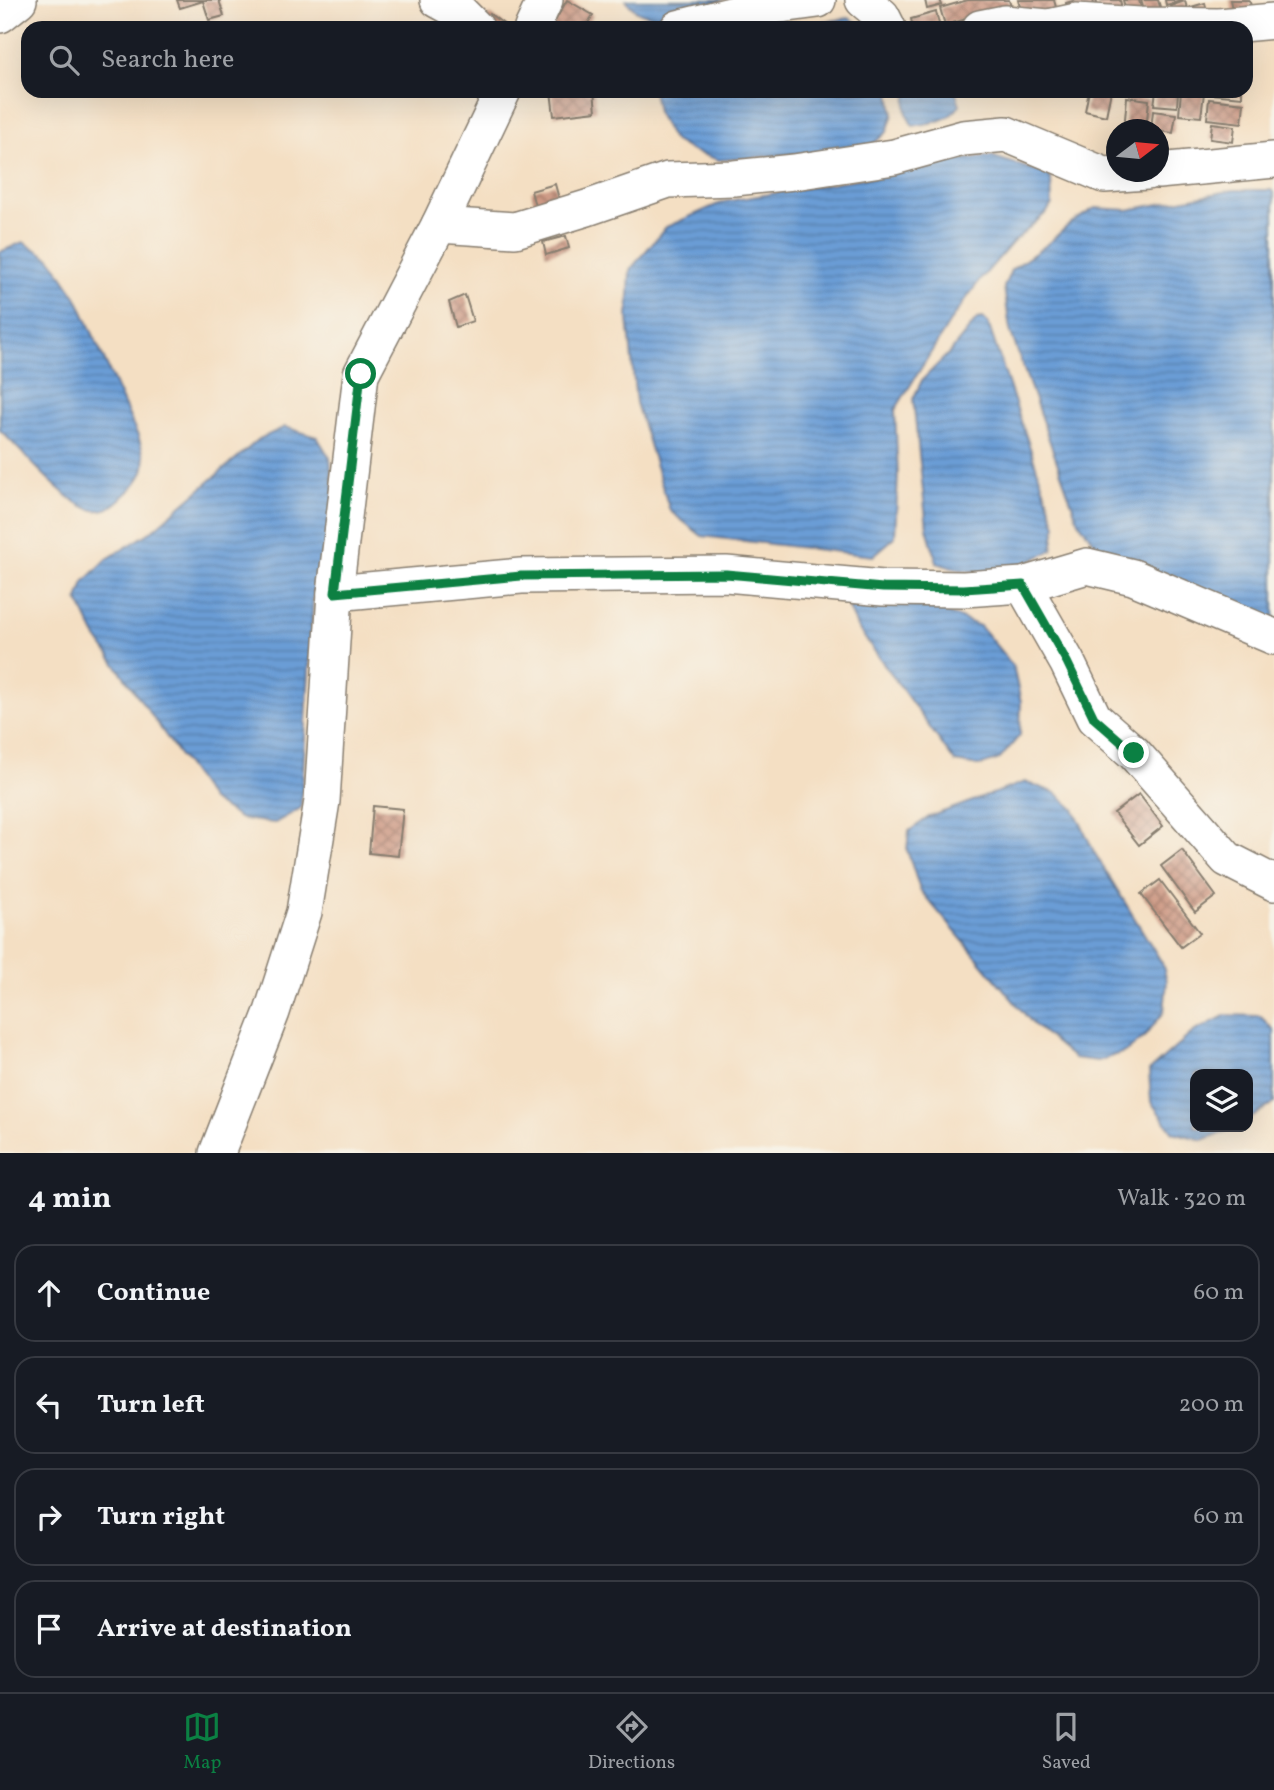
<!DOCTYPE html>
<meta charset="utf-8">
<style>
:root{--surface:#171b24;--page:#242831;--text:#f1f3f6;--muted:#9ea1a6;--line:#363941;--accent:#0b8043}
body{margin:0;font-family:Vollkorn,serif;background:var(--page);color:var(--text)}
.controls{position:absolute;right:21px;bottom:21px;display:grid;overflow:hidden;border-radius:14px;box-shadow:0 7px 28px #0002}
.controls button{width:63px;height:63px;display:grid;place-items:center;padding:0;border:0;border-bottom:2px solid var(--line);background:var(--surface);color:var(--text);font:35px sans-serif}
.compass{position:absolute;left:1106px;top:119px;width:63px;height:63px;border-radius:50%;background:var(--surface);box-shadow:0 7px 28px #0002;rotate:74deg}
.stop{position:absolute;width:21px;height:21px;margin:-16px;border:5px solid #0b8043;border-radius:50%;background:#fff}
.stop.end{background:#0b8043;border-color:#fff;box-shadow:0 2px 7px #0008}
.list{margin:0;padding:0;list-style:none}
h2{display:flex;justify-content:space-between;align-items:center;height:91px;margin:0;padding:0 28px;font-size:30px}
h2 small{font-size:23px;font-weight:400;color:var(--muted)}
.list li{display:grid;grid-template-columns:46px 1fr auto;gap:21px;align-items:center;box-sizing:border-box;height:98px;margin:0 14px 14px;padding:0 14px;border:2px solid var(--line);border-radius:21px}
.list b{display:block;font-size:26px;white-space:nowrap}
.list em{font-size:23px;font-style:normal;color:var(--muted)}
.icon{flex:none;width:38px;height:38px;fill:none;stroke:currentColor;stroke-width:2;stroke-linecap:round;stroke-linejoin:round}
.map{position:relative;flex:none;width:1274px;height:1153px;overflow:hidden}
.search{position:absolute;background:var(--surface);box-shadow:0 7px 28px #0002;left:21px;right:21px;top:21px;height:77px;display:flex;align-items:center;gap:18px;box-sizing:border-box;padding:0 24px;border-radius:21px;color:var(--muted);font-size:26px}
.sheet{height:539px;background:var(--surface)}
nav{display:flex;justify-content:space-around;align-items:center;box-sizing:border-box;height:98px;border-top:2px solid var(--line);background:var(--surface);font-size:19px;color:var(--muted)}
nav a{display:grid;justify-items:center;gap:4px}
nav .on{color:var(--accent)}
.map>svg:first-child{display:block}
.water{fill:url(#water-rules);stroke:#445c79;stroke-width:2}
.building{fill:url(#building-cross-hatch)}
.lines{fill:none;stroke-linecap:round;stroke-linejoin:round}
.minor-casing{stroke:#887e70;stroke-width:38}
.minor{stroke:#fff;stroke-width:35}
.route{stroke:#0b8043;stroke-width:9}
</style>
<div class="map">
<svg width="1274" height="1153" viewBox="0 0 1274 1153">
<defs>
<pattern id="water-rules" width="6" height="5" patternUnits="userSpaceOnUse" patternTransform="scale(1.75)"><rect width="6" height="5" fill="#6b9dd6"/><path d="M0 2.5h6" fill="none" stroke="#577fad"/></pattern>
<pattern id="building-cross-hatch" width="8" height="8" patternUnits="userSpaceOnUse" patternTransform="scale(1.75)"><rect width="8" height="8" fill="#cd9984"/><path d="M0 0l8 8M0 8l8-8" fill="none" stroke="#a67c6b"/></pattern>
</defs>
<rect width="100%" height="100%" fill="#f7f3e8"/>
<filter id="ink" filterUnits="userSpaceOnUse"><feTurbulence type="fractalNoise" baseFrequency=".0143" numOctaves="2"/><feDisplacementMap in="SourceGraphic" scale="14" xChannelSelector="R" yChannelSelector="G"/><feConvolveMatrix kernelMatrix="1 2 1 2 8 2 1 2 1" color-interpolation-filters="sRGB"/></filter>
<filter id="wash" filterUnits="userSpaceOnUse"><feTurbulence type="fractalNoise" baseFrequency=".00686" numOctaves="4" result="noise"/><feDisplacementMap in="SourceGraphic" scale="28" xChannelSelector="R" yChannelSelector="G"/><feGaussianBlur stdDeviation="1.57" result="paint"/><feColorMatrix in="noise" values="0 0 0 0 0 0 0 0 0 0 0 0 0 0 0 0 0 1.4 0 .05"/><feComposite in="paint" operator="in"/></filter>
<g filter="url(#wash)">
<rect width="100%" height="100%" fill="#f4dfc3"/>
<g class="water">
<path d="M626 0H724C695 8 646 32 626 0Z"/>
<path d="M849 18 867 28H783Z"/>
<path d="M653 91H890L893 114 887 132 867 149 719 160 692 151 673 140 657 112Z"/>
<path d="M909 91H955L960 105C950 121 931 123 913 126 905 114 904 105 909 91Z"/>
<path d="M991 156 1047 174 1051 179 1052 204 1047 212 1012 243 980 280 953 317 895 410 898 475 895 537 873 556 702 536 670 511 636 403 628 318 630 270 666 227 723 202 914 169 949 161Z"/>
<path d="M1234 190H1271L1274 193V628L1106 558 1078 521 1010 330 1004 287 1011 270 1045 246 1071 223 1095 208 1128 210Z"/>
<path d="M23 242 50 258 77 298 138 436C146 461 150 469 130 490 120 500 110 512 94 510 69 507 20 449 0 430V252Z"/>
<path d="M983 318 988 323 1056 525 1052 550C1011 573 982 579 937 563L927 528 913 399 922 380 951 351 977 319Z"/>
<path d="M285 427 317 437 330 458 334 495 332 522 314 584 301 808 275 823 241 819 211 800 95 635 78 600 84 582 107 559 149 533 259 439Z"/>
<path d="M864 600 899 602 943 611 980 626 1013 666 1021 702 1020 735 1000 759 979 766 955 762 857 627 849 608Z"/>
<path d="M1025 782 1056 793 1074 809 1094 852 1162 963 1167 981 1164 1012 1144 1037 1127 1051 1098 1061 1074 1058 1033 1024 920 890 907 850 909 831 929 817Z"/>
<path d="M1226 1015 1260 1016 1274 1030V1103L1248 1120V1074H1195V1127H1237L1203 1140 1173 1132 1151 1102 1149 1071 1193 1032Z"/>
</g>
<g id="blocks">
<g class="building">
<path d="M177 0H219L224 16 209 20 203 1 180 8Z"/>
<path d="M567 0 593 15 585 28H551Z"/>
<path d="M925 0H940L942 5 927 9Z"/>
<path d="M968 0H1009L1011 7 945 25 940 8Z"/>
<path d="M1018 0H1054L1057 11 1024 20Z"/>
<path d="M1076 0H1093L1096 12 1070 19 1066 3Z"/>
<path d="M1096 0H1120L1123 13 1101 19Z"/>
<path d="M1123 0H1139L1144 19 1129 23Z"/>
<path d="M1141 0H1158L1163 17 1147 21Z"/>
<path d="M1165 0H1182V1L1166 5Z"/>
<path d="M1230 0H1249L1252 8 1233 13Z"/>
<path d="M1185 1 1190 19 1175 23 1170 6Z"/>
<path d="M1205 3 1209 19 1195 23 1191 7Z"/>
<path d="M936 12 940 28H913L911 19Z"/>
<path d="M490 14 509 28H480Z"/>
<path d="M551 91H594L596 111 554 116Z"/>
<path d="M1089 91H1111L1106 116 1085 111Z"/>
<path d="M1156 91H1178L1177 107 1154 105Z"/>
<path d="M1181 91 1204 93 1201 117 1179 115Z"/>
<path d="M1210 91H1242V97L1210 94Z"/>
<path d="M1127 97 1149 100 1146 130H1124Z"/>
<path d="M1209 99 1244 103 1242 123 1207 119Z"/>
<path d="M1153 111 1176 114 1173 133 1151 130Z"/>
<path d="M1212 123 1235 126 1233 142 1210 139Z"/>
<path d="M555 184 559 199 535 206 531 191Z"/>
<path d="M566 236 569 248 546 255 543 242Z"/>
<path d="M465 295 473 321 456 327 449 302Z"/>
<path d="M1139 794 1163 826 1139 845 1114 813Z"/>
<path d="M373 806 403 809 398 856 369 853Z"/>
<path d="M1182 850 1216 896 1195 912 1161 866Z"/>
<path d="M1160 880 1200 933 1181 947 1141 894Z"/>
</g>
</g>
</g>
<g filter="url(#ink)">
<use href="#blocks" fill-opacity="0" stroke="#887e70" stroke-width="2"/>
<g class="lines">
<g class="minor-casing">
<g id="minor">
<path d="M438 0 460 12 476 28"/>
<path d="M863 0 882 16 888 28"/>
<path d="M0 15 19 0"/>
<path d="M532 28 545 0"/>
<path d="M678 28 759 8 818 0"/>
<path d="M980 28 1005 23 1048 27 1076 21 1140 25 1219 26 1274 21"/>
<path d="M1158 171 1274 160"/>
<path d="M439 225 515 230 587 208 668 180 734 178 794 172 894 157 963 138 1006 134 1104 175 1147 172"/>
<path d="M1023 585 1067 662 1094 718 1134 753 1227 859 1274 883"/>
<path d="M335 593 521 576 726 574 883 588 964 589 1023 585 1087 566 1133 577 1274 637"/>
<path d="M217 1153 272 1012 304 912 322 801 335 593 361 374 439 225 503 91"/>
</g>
</g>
<use href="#minor" class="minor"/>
</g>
</g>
<g class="lines" filter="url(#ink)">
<path class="route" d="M361 374 335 593 521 576 726 574 883 588 964 589 1023 585 1067 662 1094 718 1134 753"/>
</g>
</svg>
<div class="controls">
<button><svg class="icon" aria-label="layers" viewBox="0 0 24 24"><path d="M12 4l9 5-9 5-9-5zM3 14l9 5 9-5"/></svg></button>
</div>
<svg class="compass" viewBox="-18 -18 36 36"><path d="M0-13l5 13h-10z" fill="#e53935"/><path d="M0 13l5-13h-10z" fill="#9ea1a6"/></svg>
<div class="stop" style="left:361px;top:374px"></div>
<div class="stop end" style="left:1134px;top:753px"></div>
<div class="search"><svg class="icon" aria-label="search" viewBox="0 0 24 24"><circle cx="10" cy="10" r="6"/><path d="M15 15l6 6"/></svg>Search here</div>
</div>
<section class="sheet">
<h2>4 min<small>Walk · 320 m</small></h2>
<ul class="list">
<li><svg class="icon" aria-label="ahead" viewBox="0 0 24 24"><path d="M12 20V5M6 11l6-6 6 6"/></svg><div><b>Continue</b></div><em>60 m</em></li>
<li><svg class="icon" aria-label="left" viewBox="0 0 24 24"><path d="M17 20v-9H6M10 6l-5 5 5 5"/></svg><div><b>Turn left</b></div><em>200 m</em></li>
<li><svg class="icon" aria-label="right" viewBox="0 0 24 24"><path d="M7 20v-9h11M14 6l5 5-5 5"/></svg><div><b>Turn right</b></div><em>60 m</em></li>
<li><svg class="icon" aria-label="arrive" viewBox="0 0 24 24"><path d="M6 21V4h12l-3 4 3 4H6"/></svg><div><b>Arrive at destination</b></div></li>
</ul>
</section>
<nav>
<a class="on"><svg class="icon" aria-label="map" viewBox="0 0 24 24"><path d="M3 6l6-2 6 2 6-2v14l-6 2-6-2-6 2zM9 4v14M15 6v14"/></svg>Map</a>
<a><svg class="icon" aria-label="directions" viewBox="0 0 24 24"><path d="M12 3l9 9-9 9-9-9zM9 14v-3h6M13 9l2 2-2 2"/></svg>Directions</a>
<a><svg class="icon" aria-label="saved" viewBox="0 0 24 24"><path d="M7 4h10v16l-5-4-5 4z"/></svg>Saved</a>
</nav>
